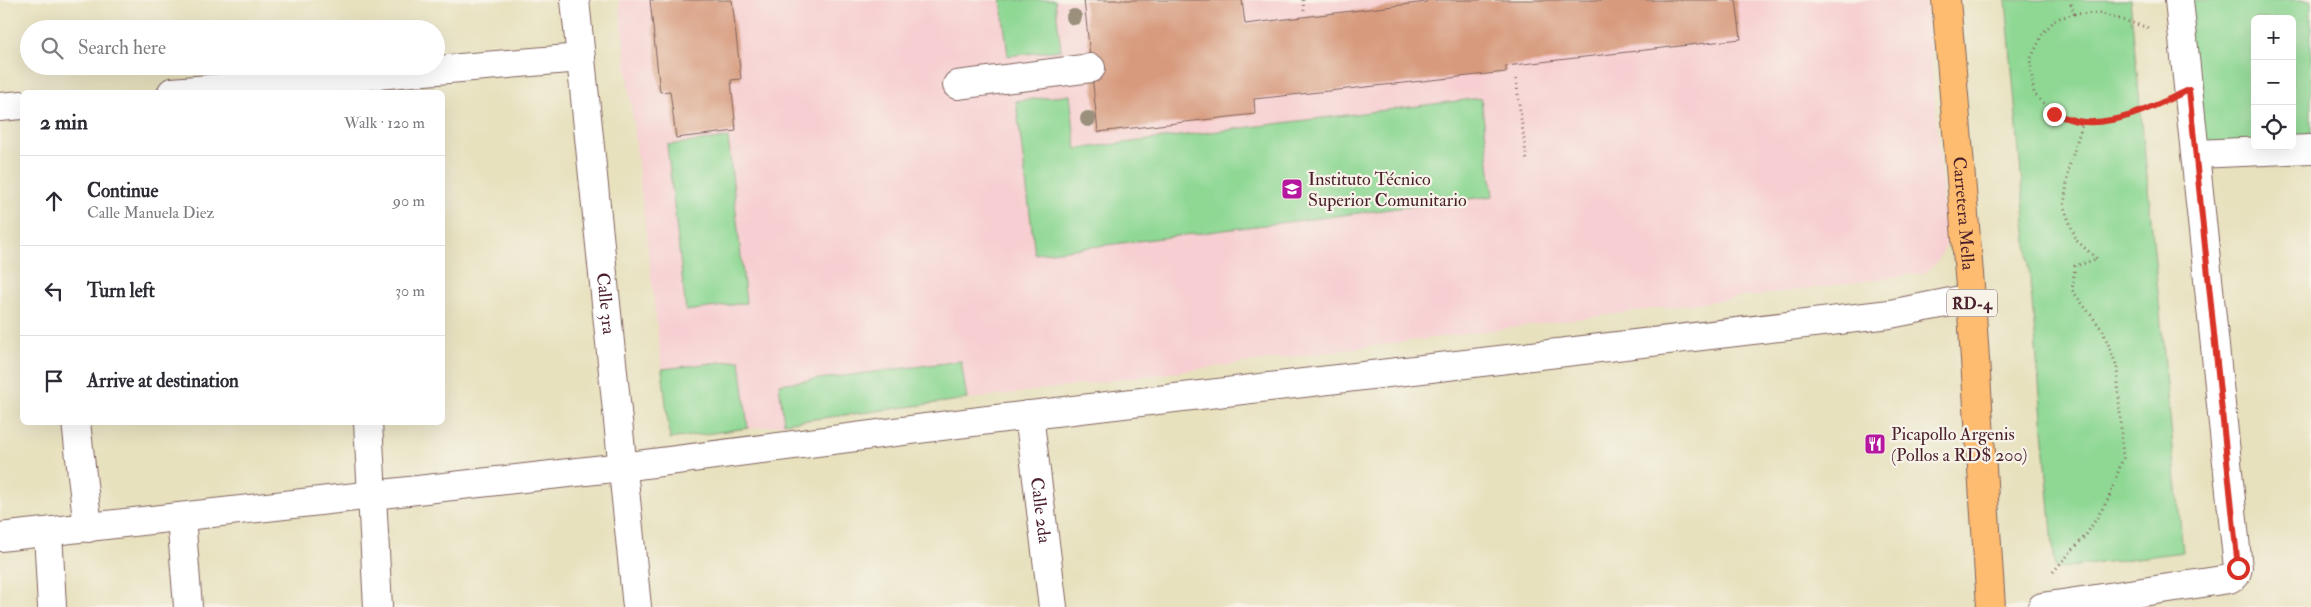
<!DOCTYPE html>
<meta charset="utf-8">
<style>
:root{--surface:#fff;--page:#f2f2f3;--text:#2b2b33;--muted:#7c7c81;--line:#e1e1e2}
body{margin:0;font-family:"IM FELL Double Pica",serif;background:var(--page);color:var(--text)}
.controls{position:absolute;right:15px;top:15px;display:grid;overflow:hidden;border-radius:8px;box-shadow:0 5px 20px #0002}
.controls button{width:45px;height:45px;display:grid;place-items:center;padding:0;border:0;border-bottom:1px solid var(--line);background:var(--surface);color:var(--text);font:25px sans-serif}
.stop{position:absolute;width:15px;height:15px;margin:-11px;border:4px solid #d93025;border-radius:50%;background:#fff}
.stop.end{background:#d93025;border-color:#fff;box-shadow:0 1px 5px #0008}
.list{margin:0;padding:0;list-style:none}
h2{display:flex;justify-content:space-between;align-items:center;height:65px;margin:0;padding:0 20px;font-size:21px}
h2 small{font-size:16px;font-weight:400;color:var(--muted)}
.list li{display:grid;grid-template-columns:32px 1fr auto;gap:15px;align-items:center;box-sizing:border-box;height:90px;padding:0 20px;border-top:1px solid var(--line)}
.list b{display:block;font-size:19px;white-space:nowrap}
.list p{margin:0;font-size:16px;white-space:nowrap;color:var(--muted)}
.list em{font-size:16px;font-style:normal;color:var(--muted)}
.icon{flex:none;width:28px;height:28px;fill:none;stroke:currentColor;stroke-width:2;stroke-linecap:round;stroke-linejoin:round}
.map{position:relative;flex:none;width:2311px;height:607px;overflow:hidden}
.search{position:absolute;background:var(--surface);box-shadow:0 5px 20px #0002;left:20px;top:20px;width:425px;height:55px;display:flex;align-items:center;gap:12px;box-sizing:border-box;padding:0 18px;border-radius:28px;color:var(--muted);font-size:19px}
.panel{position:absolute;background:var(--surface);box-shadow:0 5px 20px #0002;left:20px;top:90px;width:425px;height:335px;border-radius:8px}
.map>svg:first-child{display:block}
.built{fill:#f7cfd2}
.green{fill:#8fd894;stroke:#6c7c60;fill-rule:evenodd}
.building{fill:#d79a7d}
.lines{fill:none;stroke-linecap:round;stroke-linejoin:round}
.minor-casing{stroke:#81635e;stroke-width:30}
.major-casing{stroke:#81635e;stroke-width:30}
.path{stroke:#81635e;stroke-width:3;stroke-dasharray:1 4;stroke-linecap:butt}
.minor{stroke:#fff;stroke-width:28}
.major{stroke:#febc70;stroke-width:28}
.tree{fill:#9a907b}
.route{stroke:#d93025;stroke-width:6}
.labels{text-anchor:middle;stroke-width:4.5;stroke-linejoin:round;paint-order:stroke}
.shield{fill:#f7f3e8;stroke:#7e5f64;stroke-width:1}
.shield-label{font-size:16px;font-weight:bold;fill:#4a1f2b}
.poi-label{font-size:18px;fill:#4a1f2b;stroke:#f7f3e8;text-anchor:start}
.street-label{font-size:18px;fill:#4a1f2b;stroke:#f7f3e8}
</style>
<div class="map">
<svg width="2311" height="607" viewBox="0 0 2311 607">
<rect width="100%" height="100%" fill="#f7f3e8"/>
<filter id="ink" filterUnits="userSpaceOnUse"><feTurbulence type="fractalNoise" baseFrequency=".02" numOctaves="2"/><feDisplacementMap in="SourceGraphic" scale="10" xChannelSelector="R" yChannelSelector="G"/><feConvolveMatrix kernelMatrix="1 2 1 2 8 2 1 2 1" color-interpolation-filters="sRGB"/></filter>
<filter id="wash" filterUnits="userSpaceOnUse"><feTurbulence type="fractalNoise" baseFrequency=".0096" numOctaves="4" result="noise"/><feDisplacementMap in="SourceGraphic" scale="20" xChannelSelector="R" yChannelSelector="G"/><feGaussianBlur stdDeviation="1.12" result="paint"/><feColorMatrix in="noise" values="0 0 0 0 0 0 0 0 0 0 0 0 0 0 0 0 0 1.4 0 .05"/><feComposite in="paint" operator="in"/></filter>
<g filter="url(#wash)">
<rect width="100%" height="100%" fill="#e7e1be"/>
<path class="built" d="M619 0H1926L1946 228 1945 247 1937 262 1924 273 670 439Z"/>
<g class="green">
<path d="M1001 0H1055L1061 50 1008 56Z"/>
<path d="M2006 0H2130L2183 552 2055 569Z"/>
<path d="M2181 0H2311V149L2196 154ZM2255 19H2292V146H2255Z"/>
<path d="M1070 95 1076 149 1481 98 1493 196 1035 254 1016 101Z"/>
<path d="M728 138 746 303 686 311 667 145Z"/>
<path d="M740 360 748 428 670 439 662 369Z"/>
<path d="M961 361 967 399 784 423 779 384Z"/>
</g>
<g id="blocks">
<g class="building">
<path d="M650 0H732L741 79 731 80 736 131 676 138 670 91 660 92Z"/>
<path d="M1084 0H1242L1245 24 1426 2V0H1736L1741 39 1506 66V72L1254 99 1255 114 1098 132Z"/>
</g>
</g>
</g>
<g filter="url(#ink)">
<use href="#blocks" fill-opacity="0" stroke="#81635e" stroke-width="1"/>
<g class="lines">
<g class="minor-casing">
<g id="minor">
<path id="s1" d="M575 0 637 607"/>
<path d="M957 85 1091 68"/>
<path d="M172 92 581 58"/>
<path d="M0 107 22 105"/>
<path d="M2196 154 2311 149"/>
<path id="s2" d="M1029 415 1053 607"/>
<path d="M76 422 88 528"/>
<path d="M368 422 378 607"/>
<path d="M181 517 188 607"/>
<path d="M48 532 52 607"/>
<path d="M0 537 622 467 988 420 1890 314 1971 298"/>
<path d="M2042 607 2229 579 2236 575 2238 568 2179 0"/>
</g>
</g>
<g class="major-casing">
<g id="major">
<path id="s3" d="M1946 0 1971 298 1991 607"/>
</g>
</g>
<g class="path">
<path d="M1303 0 1304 12"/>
<path d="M2074 14 2099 13 2149 28"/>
<path d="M1516 79 1527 162"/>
<path d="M2083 122 2126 118 2157 104"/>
<path d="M2053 572 2086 535 2109 498 2123 458 2117 367 2103 331 2072 290 2075 266 2097 259 2076 240 2064 207 2069 167 2083 122 2054 114 2034 94 2030 60 2043 33 2056 19 2074 14 2070 0"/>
</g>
<use href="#minor" class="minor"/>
<use href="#major" class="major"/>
</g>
<g class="tree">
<circle cx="1074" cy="17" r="8"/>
<circle cx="1088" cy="119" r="8"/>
</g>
</g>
<g class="lines" filter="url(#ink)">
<path class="route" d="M2054 114C2064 117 2075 122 2085 122 2123 124 2155 105 2189 90L2238 568"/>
</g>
<defs>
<g id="university-square" transform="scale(1.125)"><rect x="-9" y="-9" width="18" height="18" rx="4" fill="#b5179e" stroke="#f7f3e8"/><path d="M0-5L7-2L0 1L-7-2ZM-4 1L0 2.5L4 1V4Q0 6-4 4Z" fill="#fff"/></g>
<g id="restaurant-square" transform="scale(1.125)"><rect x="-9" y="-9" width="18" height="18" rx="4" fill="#b5179e" stroke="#f7f3e8"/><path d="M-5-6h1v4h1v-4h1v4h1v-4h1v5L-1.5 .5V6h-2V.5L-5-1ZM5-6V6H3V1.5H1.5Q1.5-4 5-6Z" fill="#fff"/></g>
</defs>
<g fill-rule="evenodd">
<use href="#university-square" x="1292" y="189"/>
<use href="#restaurant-square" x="1875" y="444"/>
</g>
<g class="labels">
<rect class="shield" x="1947" y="289.5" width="50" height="27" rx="4"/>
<g class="shield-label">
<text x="1972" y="309">RD-4</text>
</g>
<g class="poi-label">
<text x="1308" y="185">Instituto Técnico<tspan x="1308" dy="21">Superior Comunitario</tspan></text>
<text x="1891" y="440">Picapollo Argenis<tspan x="1891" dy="21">(Pollos a RD$ 200)</tspan></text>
</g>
<g class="street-label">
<text dy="6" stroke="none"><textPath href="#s3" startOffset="214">Carretera Mella</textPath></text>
<text dy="6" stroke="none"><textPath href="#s1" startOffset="305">Calle 3ra</textPath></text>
<text dy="6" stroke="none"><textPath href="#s2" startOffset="96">Calle 2da</textPath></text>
</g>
</g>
</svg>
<div class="controls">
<button>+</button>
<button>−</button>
<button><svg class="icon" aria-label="locate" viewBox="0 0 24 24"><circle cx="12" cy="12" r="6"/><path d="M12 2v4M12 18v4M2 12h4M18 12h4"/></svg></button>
</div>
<div class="stop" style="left:2238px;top:568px"></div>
<div class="stop end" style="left:2054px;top:114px"></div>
<div class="search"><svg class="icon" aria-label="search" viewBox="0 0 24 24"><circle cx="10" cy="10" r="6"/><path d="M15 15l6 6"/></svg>Search here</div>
<section class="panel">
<h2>2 min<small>Walk · 120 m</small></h2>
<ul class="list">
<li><svg class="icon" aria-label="ahead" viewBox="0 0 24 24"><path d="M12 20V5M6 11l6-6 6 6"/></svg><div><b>Continue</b><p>Calle Manuela Diez</p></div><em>90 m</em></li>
<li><svg class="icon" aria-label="left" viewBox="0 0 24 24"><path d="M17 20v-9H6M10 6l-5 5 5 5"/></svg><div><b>Turn left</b></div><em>30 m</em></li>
<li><svg class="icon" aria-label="arrive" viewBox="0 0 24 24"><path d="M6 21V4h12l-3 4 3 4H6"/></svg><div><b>Arrive at destination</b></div></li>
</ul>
</section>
</div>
